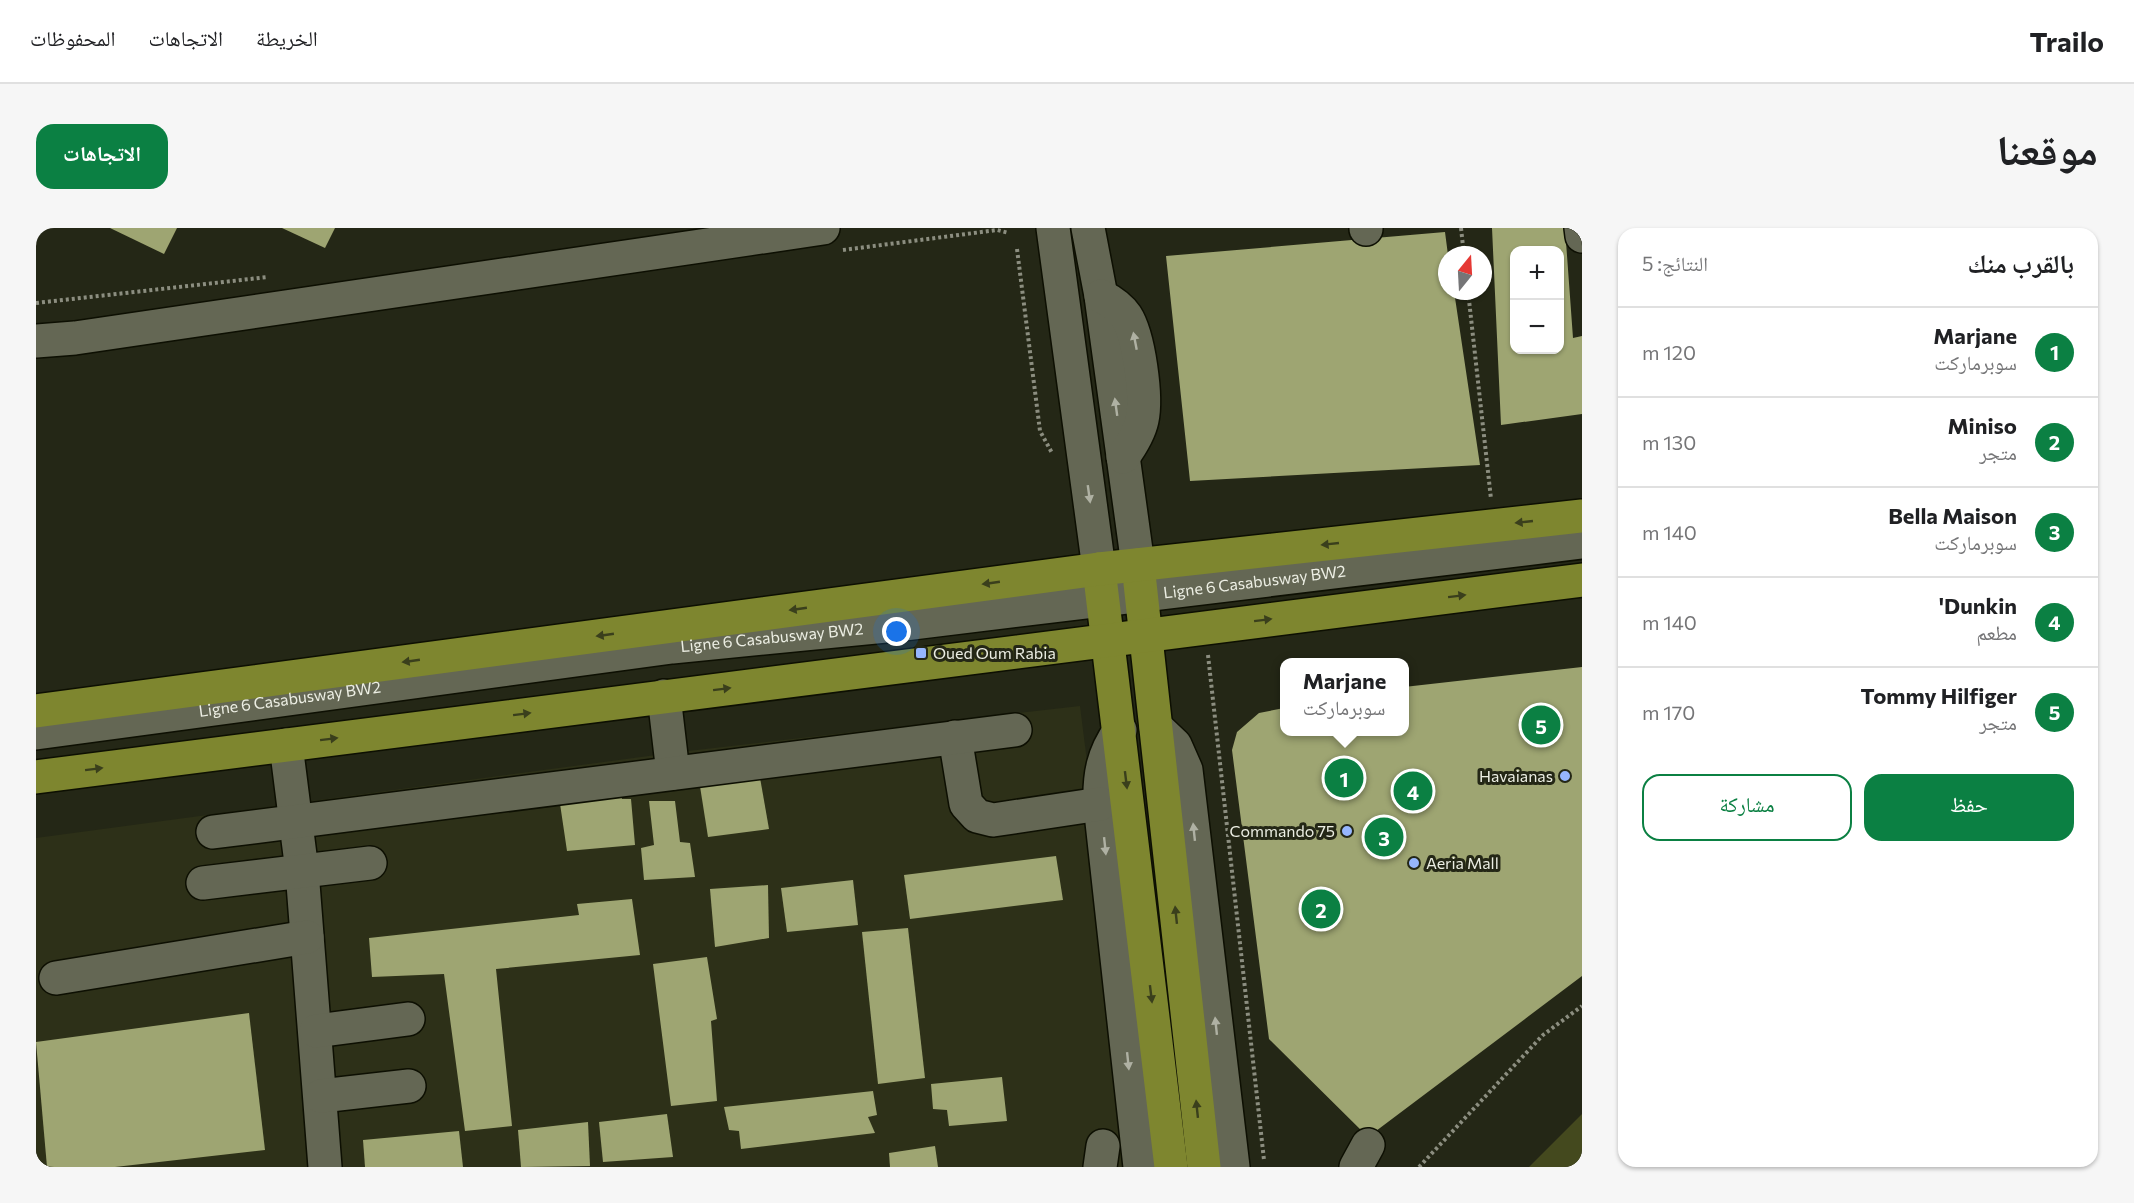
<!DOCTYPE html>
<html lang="ar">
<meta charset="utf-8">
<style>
:root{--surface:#fff;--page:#f6f6f6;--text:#202124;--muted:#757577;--line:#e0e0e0;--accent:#0b8043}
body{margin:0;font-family:Commissioner,"Noto Naskh Arabic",sans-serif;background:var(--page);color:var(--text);direction:rtl}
.controls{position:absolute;right:18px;top:18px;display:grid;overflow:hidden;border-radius:12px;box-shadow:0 2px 4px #0004}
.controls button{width:54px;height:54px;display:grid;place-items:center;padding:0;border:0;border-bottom:2px solid var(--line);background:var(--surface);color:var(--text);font:30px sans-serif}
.compass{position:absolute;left:1402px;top:18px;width:54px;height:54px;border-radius:50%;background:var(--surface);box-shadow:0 2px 4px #0004;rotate:18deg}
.you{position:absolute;left:861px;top:404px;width:21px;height:21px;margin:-15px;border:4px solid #fff;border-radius:50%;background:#1a73e8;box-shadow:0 0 0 9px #1a73e833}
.badge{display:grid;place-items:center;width:39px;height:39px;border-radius:50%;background:var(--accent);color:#fff;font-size:20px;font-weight:700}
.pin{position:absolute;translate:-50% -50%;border:3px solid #fff;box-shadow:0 2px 6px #0006}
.popup{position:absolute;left:1244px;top:430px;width:129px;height:78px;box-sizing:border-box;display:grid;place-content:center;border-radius:12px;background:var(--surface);filter:drop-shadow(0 2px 4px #0005);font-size:20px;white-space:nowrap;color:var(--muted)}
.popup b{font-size:22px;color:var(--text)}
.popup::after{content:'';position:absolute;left:50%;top:100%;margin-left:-12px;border:12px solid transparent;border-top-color:var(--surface)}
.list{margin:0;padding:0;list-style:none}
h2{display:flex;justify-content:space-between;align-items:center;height:78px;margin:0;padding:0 24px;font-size:26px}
h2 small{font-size:20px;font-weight:400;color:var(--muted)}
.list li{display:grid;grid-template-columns:39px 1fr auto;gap:18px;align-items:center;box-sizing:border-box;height:90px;padding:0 24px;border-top:2px solid var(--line)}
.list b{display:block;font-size:22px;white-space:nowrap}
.list p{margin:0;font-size:20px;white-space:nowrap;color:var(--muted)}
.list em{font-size:20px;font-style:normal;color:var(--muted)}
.actions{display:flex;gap:12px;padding:18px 24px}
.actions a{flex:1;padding:14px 0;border:2px solid var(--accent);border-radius:18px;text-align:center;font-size:21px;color:var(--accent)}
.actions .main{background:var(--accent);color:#fff}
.map{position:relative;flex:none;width:1546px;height:939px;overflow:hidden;direction:ltr;border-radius:18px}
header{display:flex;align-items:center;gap:36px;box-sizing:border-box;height:84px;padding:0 30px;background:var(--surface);border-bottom:2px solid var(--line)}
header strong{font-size:28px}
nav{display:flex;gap:33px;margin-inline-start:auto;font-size:21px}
.intro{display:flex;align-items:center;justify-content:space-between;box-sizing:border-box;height:144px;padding:0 36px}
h1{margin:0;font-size:42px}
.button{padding:15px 27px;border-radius:18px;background:var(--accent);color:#fff;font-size:21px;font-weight:700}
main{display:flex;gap:36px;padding:0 36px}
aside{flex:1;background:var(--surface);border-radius:18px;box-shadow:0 2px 4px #0004}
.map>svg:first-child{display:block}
.built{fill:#2d3018}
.park{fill:#44491e}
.building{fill:#9ea572;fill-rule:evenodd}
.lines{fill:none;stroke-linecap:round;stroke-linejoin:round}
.minor-casing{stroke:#0d0f02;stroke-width:36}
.major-casing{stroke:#0d0f02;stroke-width:36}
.path{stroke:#8c8e80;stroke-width:4;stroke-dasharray:3 3;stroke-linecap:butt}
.minor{stroke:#646754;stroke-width:33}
.major{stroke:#7e862f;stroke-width:33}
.oneway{fill:#afb1a3}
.oneway2{fill:#3a3f1c}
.poi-dot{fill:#96b6fd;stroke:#242716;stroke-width:2}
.labels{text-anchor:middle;stroke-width:6;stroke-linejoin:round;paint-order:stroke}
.street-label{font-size:16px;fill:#eceee3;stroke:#242716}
.poi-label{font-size:16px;fill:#eceee3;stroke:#242716;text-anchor:start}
</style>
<header>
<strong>Trailo</strong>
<nav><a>الخريطة</a><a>الاتجاهات</a><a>المحفوظات</a></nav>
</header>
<div class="intro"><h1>موقعنا</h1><a class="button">الاتجاهات</a></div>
<main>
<aside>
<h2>بالقرب منك<small>النتائج: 5</small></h2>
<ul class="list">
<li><span class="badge">1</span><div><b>Marjane</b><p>سوبرماركت</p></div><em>120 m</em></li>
<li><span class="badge">2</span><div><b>Miniso</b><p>متجر</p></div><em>130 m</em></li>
<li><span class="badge">3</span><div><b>Bella Maison</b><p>سوبرماركت</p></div><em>140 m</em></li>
<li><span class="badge">4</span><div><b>Dunkin'</b><p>مطعم</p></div><em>140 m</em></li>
<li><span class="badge">5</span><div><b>Tommy Hilfiger</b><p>متجر</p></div><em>170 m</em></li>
</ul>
<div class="actions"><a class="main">حفظ</a><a>مشاركة</a></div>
</aside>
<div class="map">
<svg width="1546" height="939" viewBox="0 0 1546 939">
<rect width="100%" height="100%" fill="#242716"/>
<path class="built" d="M1044 478 1102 939H0V610L635 525Z"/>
<path class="park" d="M1546 886V939H1493Z"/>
<g class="building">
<path d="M74 0H141L128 26Z"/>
<path d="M246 0H299L289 20Z"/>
<path d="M1456 0H1529L1537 110 1546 108V186L1465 197ZM1478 22H1524V122H1478Z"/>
<path d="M1409 4 1412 27 1411 63H1418L1444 237 1154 253 1130 28Z"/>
<path d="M1546 439V748L1332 909 1233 811 1196 522 1201 504 1223 485 1248 480V504H1368V459Z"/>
<path d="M723 544 733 601 672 609 663 552Z"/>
<path d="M584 561 586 571H595L599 617 531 623 523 569Z"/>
<path d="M613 573H639L644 614 654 615 659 649 608 652 605 620 618 617Z"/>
<path d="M1020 628 1027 672 874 691 868 647Z"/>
<path d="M817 652 822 697 751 704 745 660Z"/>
<path d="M732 657 733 710 679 719 674 661Z"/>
<path d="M596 671 604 727 460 741 476 898 429 903 408 746 336 749 333 710 543 687 541 676Z"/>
<path d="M872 700 889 850 842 856 826 704Z"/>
<path d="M671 729 681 791 675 793 681 873 635 878 617 736Z"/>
<path d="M213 785 229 922 79 939H11L0 814Z"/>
<path d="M966 849 971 893 913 898 911 882 897 881 895 856Z"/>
<path d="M837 863 841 887 832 889 839 905 705 921 703 903 693 902 688 879Z"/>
<path d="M631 886 637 929 567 934 563 894Z"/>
<path d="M552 894 554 938 485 939 482 902Z"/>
<path d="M423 903 427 939H329L327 912Z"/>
<path d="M899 918 902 939H854L853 925Z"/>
</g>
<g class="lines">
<g class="minor-casing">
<g id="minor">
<path d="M1017 0 1063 341"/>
<path d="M1052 0 1065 68 1102 337"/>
<path d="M1330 0V1"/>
<path d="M1545 0 1546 8"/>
<path d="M1065 68C1075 73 1084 79 1090 88 1103 108 1111 169 1106 192 1103 206 1095 218 1087 229"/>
<path d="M0 113 39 110 787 0"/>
<path d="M628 468 637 545"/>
<path d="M1120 499 1139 517 1150 542 1197 939"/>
<path d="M1084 502C1067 526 1063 547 1064 576L1104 939"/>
<path id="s1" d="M0 505 636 419 860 397 1546 314"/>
<path d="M919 509 930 576 941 588 957 592 1064 576"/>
<path d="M250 517 266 643 289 939"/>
<path d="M177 604 979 502"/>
<path d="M167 655 334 635"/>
<path d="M20 750 271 709"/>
<path d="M280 803 372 791"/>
<path d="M285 868 373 858"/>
<path d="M1064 939 1067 918"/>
<path d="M1320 939 1332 917"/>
</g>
</g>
<g class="major-casing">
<g id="major">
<path d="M1102 337 1168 939"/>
<path d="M1063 341 1135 939"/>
<path d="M0 483 1063 341 1546 288"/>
<path d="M0 549 1546 352"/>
</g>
</g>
<g class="path">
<path d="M1425 0 1428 27"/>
<path d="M981 21 1004 203 1016 225"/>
<path d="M807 22 961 2 973 5"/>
<path d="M1432 63 1455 271"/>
<path d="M0 75 232 49"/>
<path d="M1172 427 1228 932"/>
<path d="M1383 939 1507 807 1546 778"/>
</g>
<use href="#minor" class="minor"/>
<use href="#major" class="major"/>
</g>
<defs><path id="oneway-solid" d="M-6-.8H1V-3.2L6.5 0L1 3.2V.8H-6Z" transform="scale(1.5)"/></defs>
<g class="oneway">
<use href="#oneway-solid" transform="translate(1099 113) rotate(-101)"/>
<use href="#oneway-solid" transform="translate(1080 179) rotate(-98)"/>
<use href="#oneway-solid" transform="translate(1053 266) rotate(82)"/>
<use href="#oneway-solid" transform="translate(1158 604) rotate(-96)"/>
<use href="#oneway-solid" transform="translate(1069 618) rotate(84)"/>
<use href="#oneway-solid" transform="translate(1180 798) rotate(-96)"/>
<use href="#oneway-solid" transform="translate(1092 833) rotate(84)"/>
</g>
<g class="oneway2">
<use href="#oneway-solid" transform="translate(1488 294) rotate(174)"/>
<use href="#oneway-solid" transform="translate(1294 316) rotate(174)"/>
<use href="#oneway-solid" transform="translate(955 355) rotate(172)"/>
<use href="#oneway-solid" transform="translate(1421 368) rotate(-7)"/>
<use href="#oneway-solid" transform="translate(762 381) rotate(172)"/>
<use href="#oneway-solid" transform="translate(1227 392) rotate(-7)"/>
<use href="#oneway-solid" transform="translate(569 407) rotate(172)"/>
<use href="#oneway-solid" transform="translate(375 433) rotate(172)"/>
<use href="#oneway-solid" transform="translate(686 461) rotate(-7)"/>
<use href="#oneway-solid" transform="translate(486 486) rotate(-7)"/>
<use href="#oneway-solid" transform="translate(293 511) rotate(-7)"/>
<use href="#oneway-solid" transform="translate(58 541) rotate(-7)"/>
<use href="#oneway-solid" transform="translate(1090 552) rotate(83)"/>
<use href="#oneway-solid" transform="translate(1140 687) rotate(-96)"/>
<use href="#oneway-solid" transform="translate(1115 766) rotate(83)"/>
<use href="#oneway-solid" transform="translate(1161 881) rotate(-96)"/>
</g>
<g class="poi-dot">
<rect x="879" y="419" width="12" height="12" rx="3"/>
<circle cx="1529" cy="548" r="6"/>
<circle cx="1311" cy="603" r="6"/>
<circle cx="1378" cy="635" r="6"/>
</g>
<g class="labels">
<g class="street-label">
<text dy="6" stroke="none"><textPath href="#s1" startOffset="1228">Ligne 6 Casabusway BW2</textPath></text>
<text dy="6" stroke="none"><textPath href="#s1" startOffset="742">Ligne 6 Casabusway BW2</textPath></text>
<text dy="6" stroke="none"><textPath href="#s1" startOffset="256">Ligne 6 Casabusway BW2</textPath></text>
</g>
<g class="poi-label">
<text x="897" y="431">Oued Oum Rabia</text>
<text x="1517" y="554" text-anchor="end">Havaianas</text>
<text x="1299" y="609" text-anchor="end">Commando 75</text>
<text x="1390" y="641">Aeria Mall</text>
</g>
</g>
</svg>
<div class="controls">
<button>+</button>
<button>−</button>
</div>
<svg class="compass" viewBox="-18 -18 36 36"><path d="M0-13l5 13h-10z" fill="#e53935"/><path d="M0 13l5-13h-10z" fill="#757577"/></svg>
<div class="you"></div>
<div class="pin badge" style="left:1308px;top:550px">1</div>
<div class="popup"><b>Marjane</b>سوبرماركت</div>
<div class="pin badge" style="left:1285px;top:681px">2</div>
<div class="pin badge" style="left:1348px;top:609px">3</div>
<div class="pin badge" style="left:1377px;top:563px">4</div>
<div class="pin badge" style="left:1505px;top:497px">5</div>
</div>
</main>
